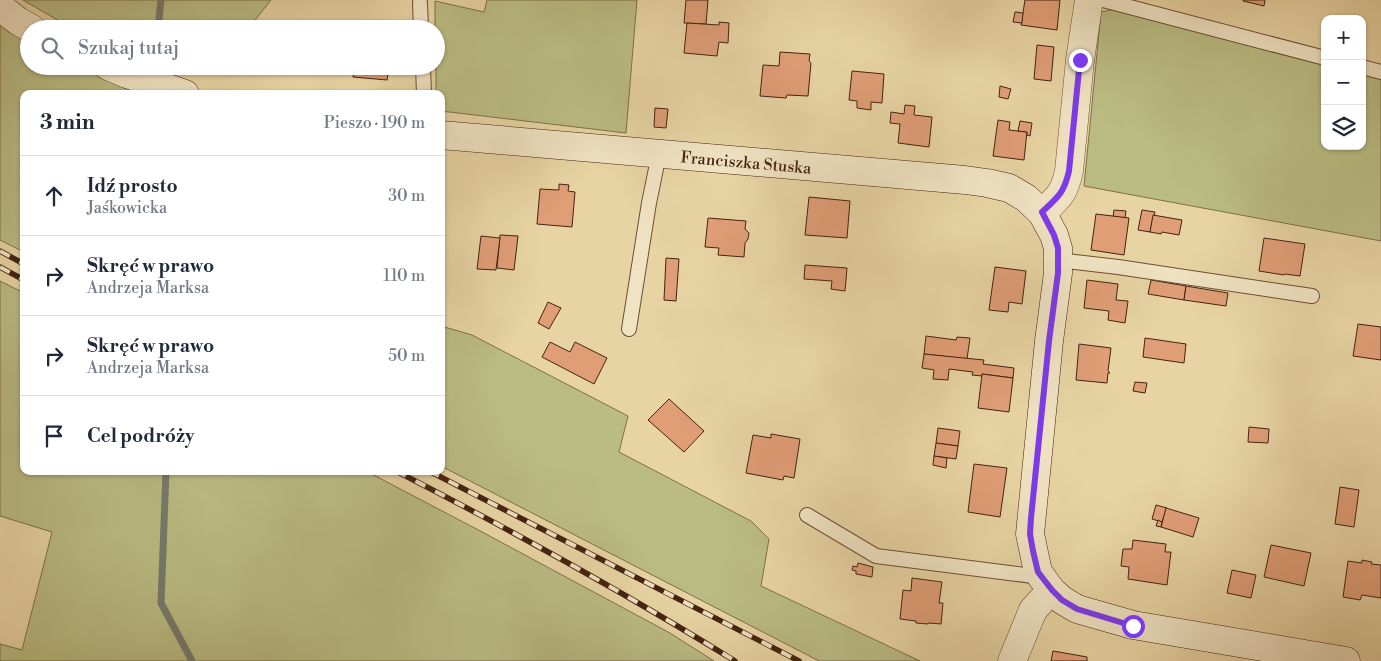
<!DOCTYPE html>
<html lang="pl">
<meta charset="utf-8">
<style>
:root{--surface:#fff;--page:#f6f6f7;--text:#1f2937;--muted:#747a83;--line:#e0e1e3}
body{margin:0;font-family:"Libre Bodoni",serif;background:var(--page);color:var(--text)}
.controls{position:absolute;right:15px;top:15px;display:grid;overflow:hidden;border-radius:10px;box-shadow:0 1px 4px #0004}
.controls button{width:45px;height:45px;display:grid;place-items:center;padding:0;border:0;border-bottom:1px solid var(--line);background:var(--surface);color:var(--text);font:25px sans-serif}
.stop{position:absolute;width:15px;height:15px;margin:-11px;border:4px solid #7c3aed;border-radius:50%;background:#fff}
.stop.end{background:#7c3aed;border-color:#fff;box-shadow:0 1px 5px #0008}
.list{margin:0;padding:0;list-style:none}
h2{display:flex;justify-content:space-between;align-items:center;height:65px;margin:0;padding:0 20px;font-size:21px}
h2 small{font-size:16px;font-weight:400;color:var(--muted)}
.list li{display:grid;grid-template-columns:32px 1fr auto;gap:15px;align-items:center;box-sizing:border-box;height:80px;padding:0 20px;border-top:1px solid var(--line)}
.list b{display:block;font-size:19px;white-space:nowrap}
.list p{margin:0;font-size:16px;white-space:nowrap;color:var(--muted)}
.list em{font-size:16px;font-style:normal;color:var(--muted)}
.icon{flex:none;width:28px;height:28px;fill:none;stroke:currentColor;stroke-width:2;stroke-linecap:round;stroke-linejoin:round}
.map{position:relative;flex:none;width:1381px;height:661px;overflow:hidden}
.search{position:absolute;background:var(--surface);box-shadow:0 1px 4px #0004;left:20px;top:20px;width:425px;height:55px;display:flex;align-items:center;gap:12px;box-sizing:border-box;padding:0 18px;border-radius:28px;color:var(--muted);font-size:19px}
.panel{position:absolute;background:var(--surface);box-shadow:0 1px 4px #0004;left:20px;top:90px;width:425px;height:385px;border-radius:10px}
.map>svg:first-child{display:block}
.green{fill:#babc83;stroke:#7f6f49}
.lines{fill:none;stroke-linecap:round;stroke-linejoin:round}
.stream{stroke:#767b6d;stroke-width:7}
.building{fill:#e09e77;stroke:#44220f}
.lane-casing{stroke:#6d4e34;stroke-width:16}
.street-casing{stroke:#6d4e34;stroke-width:29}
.secondary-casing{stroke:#44220f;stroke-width:29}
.lane{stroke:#f0e3c3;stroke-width:14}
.street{stroke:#f0e3c3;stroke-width:28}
.secondary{stroke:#f0e3c3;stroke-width:28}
.rail-casing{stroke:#44220f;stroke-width:5.5}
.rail{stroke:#f0e3c3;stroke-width:4;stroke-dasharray:11;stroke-linecap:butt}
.route{stroke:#7c3aed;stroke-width:6}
.labels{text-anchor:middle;stroke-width:4.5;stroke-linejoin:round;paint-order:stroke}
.street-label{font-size:16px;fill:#44220f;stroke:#f0e3c3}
</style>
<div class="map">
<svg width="1381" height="661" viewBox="0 0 1381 661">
<rect width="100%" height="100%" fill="#e8d4a3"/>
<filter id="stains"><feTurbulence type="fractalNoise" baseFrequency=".004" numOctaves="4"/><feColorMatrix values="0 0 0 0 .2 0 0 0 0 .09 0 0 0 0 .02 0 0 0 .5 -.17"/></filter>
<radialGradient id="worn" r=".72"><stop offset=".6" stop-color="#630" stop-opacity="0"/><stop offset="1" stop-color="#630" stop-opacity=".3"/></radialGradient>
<g class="green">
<path d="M23 0H271L248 29H73Z"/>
<path d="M487 0H637L626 133 441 111V94H436V29H435V1L484 12Z"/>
<path d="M1116 9 1325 63V146H1362V73L1381 78V241L1084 186 1101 12Z"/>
<path d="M0 15 29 31V66H93L143 94H24V252L0 240Z"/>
<path d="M0 281 24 293V471H366L484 533 670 633 714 661H0V644L22 650 52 532 0 516Z"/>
<path d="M441 326 472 335 628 416 619 452 751 521 769 539 761 586 920 661H819L441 466Z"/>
</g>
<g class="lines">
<g class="stream">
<path d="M158 29 161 0"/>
<path d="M166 471 161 603 192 661"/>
</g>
</g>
<g class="building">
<path d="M686 0H708L706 24 684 23Z"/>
<path d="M1025 0H1060L1057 30 1021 25Z"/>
<path d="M1243 0H1265L1264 6 1243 1Z"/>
<path d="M1015 12 1023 13 1022 23 1013 22Z"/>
<path d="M719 22 729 23 728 43 719 42 717 56 684 53 687 23 719 25Z"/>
<path d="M1037 45 1054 47 1051 81 1034 79Z"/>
<path d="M780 52 810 54 809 61 811 63 808 96 787 95 786 98 760 96 763 65 779 66Z"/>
<path d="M262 66H306V72L262 67Z"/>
<path d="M354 66H389L387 80 353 77Z"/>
<path d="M852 71 884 74 882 103 871 102V110L857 108V101L849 100Z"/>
<path d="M1000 86 1011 89 1008 99 999 97Z"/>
<path d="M905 105 915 106 914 115 932 117 929 147 898 143 900 124 890 123 891 112 904 114Z"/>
<path d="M655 108 668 109 666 128 654 127Z"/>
<path d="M998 120 1010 122 1009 130 1027 132 1024 160 993 156Z"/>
<path d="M1020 121 1032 123 1030 136 1027 135V132L1018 131Z"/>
<path d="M559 184 569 185 568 191 575 192 572 227 537 224 540 189 559 190Z"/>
<path d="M809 197 850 201 847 238 805 235Z"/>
<path d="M1114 210 1126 211 1125 218 1113 217Z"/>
<path d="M1142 210 1155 212 1150 232 1138 230Z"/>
<path d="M1096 214 1129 218 1124 255 1091 250Z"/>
<path d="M1153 215 1182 220 1179 235 1162 232 1161 234 1150 232Z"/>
<path d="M708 218 746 221 745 229 749 233 748 239 745 243 744 257 718 255 719 248 705 247Z"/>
<path d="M500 235 518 236 514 270 497 268Z"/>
<path d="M481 236 500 238 496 270 477 269Z"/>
<path d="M1264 238 1305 244 1300 276 1285 274 1284 275 1259 271Z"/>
<path d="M666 258 679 259 676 301 664 300Z"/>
<path d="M805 265 847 268 845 291 831 289 832 281 804 279Z"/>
<path d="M995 267 1026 271 1022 304 1009 302 1008 312 989 310Z"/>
<path d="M1087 280 1118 284 1116 300 1128 301 1125 323 1108 320 1109 311 1084 308Z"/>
<path d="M1151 280 1186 286 1184 300 1148 294Z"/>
<path d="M1186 286 1228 293 1226 306 1184 300Z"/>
<path d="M548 302 561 308 549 329 538 323Z"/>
<path d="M1358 324 1381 327V360L1353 356Z"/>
<path d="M926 336 956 340 957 337 970 338 967 359 924 354Z"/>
<path d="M1145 338 1186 344 1184 363 1143 357Z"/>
<path d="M550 342 570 352 575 342 607 358 594 384 542 357Z"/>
<path d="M1079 344 1111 348 1108 371 1110 373H1108L1107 383 1076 380Z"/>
<path d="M924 354 984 360 983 364 1014 368 1013 378 982 374V376L972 375 973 372 949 369 948 380 933 379 934 370 922 368Z"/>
<path d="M982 374 1013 378 1009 412 978 408Z"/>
<path d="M1135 382 1147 383 1145 393 1133 391Z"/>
<path d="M669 399 704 431 684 452 648 420Z"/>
<path d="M1249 427 1269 429 1268 443 1248 442Z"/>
<path d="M938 428 960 431 958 446 936 443Z"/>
<path d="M771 434 800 439 794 478 784 476 783 480 746 473 753 435 771 438Z"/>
<path d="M936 443 958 446 956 459 934 456Z"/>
<path d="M934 456 947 458 946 468 933 465Z"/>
<path d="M974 464 1007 468 1000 517 968 512Z"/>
<path d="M1340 487 1359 490 1354 527 1335 524Z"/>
<path d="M1156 505 1167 508 1162 522 1152 519Z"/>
<path d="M1166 508 1199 518 1193 537 1161 527Z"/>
<path d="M1158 520 1162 522 1161 527 1156 526Z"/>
<path d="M1133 540 1166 544 1165 552H1171L1167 585 1128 579 1129 567 1121 566 1123 549H1132Z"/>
<path d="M1271 545 1311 553 1304 586 1264 577Z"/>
<path d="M1362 560 1372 562 1371 564 1381 565V598L1362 595 1360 600 1343 597 1348 561 1362 563Z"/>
<path d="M858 563 873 567 872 577 856 574V571L852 570 853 566 857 567Z"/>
<path d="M1232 570 1256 575 1251 598 1227 593Z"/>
<path d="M912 578 942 582 939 603H943L941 624 928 623V624L916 623V621L900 619 903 590 911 591Z"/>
<path d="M1053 651 1087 657V661H1051Z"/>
</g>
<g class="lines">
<g class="lane-casing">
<g id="lane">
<path d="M1103 0 1325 58"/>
<path d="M420 3 421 29"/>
<path d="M423 66 424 94"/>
<path d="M1362 67 1381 72"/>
<path d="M1058 260 1118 267 1312 296"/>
<path d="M629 329 649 203 659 154"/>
<path d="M807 515 876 556 1041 577"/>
</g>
</g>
<g class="street-casing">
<g id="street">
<path d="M1042 213C1059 197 1064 194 1069 171L1080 60 1089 0"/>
<path d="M1012 661 1033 610 1051 590"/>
</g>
</g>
<g class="secondary-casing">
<g id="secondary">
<path d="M0 7 18 21 32 29"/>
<path d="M108 66 127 74 185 94"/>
<path d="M441 135 965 180 987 183 1009 188 1026 198 1042 213 1054 235 1058 248V273L1049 341 1030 534 1038 572 1051 590 1062 600 1077 609 1133 625 1346 661"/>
</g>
</g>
<use href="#lane" class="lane"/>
<use href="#street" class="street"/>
<use href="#secondary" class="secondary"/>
<g class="rail-casing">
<g id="rail">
<path d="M0 251 24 264"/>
<path d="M0 267 24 280"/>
<path d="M396 471C511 530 625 593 735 661"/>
<path d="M429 471 799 661"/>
</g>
</g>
<use href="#rail" class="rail"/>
</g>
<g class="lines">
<path class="route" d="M1080 60 1069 171C1064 193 1058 197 1042 212L1054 235 1058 248V273L1049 341 1031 518 1030 534 1033 551 1038 572 1052 590 1062 600 1077 609 1133 626"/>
</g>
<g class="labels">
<g class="street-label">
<text transform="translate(746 162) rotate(5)" y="6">Franciszka Stuska</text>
</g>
</g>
<rect width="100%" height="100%" filter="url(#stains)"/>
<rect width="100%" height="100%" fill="url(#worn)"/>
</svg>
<div class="controls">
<button>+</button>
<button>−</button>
<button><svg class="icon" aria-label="layers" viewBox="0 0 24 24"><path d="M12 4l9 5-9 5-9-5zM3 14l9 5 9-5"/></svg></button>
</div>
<div class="stop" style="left:1133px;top:626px"></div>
<div class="stop end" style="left:1080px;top:60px"></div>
<div class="search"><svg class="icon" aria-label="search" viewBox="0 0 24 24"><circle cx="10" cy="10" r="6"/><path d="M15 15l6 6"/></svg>Szukaj tutaj</div>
<section class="panel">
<h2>3 min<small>Pieszo · 190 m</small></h2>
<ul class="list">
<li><svg class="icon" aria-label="ahead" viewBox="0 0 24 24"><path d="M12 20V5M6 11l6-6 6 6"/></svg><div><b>Idź prosto</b><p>Jaśkowicka</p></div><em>30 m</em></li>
<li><svg class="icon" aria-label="right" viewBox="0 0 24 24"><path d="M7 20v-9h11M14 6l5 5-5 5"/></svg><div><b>Skręć w prawo</b><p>Andrzeja Marksa</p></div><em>110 m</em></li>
<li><svg class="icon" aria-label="right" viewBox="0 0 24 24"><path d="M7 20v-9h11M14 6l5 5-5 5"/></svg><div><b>Skręć w prawo</b><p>Andrzeja Marksa</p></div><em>50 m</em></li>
<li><svg class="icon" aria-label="arrive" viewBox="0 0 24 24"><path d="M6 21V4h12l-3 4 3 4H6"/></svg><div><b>Cel podróży</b></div></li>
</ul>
</section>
</div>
